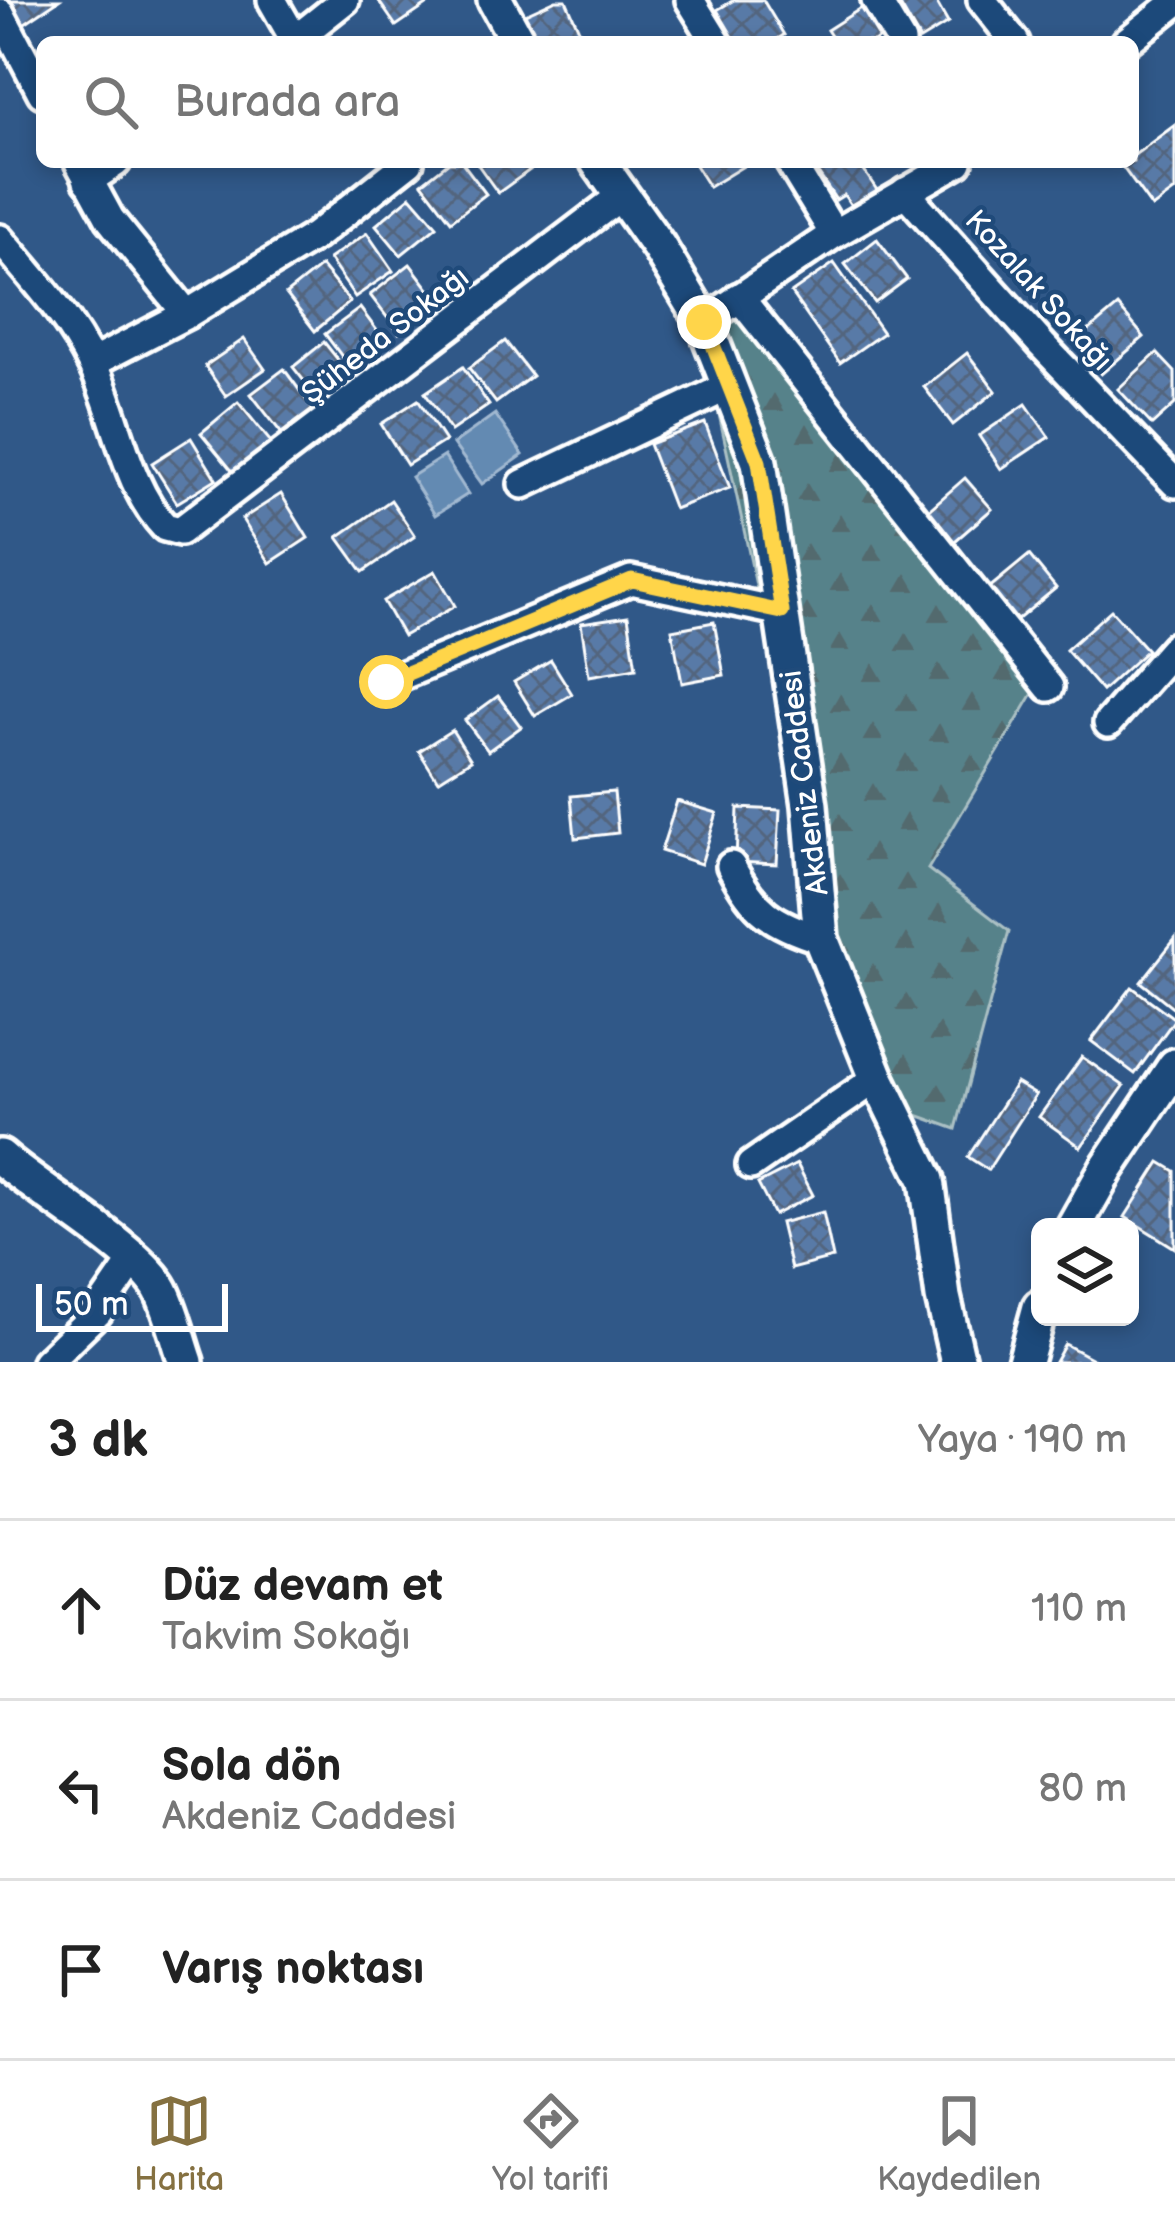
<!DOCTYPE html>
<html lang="tr">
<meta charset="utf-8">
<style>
:root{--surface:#fff;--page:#f2f2f2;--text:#222;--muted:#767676;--line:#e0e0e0;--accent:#857141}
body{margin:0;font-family:"Balsamiq Sans",sans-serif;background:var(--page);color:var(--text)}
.controls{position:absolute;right:36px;bottom:36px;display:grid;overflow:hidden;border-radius:18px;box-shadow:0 6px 18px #0003}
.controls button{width:108px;height:108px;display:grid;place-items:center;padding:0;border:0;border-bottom:3px solid var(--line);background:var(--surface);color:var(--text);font:60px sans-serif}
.scale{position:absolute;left:36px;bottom:30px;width:192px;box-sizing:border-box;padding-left:12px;border:6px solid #fff;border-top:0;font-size:33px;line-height:42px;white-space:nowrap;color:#fff;-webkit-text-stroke:9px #1f4a7a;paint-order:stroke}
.stop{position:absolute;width:36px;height:36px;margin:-27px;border:9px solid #ffd54a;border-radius:50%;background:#fff}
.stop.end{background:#ffd54a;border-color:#fff;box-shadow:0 3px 12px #0008}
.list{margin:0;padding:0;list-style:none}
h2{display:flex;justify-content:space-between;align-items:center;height:156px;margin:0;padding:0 48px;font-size:51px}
h2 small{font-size:39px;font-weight:400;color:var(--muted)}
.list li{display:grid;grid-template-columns:78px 1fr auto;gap:36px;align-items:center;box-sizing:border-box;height:180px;padding:0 48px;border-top:3px solid var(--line)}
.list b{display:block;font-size:45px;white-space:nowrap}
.list p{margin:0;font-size:39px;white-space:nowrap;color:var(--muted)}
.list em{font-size:39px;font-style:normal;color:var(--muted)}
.icon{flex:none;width:66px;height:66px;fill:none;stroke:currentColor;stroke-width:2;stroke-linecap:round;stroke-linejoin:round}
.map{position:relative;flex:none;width:1175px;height:1362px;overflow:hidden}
.search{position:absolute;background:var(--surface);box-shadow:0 6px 18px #0003;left:36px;right:36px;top:36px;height:132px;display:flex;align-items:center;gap:30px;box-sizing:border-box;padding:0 42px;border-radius:18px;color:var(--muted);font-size:45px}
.sheet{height:696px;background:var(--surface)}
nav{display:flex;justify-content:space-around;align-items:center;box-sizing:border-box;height:168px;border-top:3px solid var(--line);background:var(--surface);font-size:33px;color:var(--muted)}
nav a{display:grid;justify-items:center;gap:6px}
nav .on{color:var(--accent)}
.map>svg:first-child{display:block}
.forest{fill:url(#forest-firs);stroke:#abc0c4;stroke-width:3}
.water{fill:#648ab2;stroke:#a2b9d1;stroke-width:3}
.building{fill:url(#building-cross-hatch);stroke:#fff;stroke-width:3}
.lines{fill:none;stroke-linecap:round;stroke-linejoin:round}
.minor-casing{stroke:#fff;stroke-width:36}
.tertiary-casing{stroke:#fff;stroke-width:42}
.minor{stroke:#1f4a7a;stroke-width:27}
.tertiary{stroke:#1f4a7a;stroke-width:33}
.route{stroke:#ffd54a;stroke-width:15}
.labels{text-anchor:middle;stroke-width:9;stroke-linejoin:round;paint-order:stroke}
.street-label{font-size:30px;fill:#fff;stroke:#1f4a7a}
</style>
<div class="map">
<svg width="1175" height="1362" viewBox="0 0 1175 1362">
<defs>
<pattern id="forest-firs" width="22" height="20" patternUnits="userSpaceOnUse" patternTransform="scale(3)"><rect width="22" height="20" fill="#57828a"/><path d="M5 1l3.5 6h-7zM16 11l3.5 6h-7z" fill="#526a6e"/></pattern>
<pattern id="building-cross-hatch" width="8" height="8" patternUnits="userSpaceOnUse" patternTransform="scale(3)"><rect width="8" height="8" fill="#597aa7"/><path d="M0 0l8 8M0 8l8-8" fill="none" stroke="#53657e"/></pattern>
</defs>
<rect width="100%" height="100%" fill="#305888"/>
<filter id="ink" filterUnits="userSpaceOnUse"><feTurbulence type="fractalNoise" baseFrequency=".00833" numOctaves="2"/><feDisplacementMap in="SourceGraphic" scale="24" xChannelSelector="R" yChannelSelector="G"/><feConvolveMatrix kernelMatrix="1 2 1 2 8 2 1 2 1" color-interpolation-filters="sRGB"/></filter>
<g filter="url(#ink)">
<path class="forest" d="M741 306 1044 675 928 869 1009 931 956 1129 886 1104 846 1002 709 368Z"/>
<g class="water">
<path d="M495 414 523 455 482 484 453 444Z"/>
<path d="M444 456 468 494 435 515 411 477Z"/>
</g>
<g class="building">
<path d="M5 0H59L22 25Z"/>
<path d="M378 0H434L396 26Z"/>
<path d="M556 0H566L583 39 533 42 521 16Z"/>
<path d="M734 0H763L784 35 772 42H736L717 10Z"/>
<path d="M897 0H935L948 23 920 40Z"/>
<path d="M863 7 882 36 874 42H835L827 30Z"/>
<path d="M1175 125V191L1152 208 1121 165 1133 162V156Z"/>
<path d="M449 162H462L486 194 451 221 422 183Z"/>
<path d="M476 162H541L498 193Z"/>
<path d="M693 162H743L745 165 709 187Z"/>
<path d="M827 162H858L879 193 854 210 844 195 836 200 816 170Z"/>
<path d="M411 196 437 226 401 255 376 225Z"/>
<path d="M367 233 393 271 355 297 329 259Z"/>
<path d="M877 239 907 279 875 303 845 264Z"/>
<path d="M834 263 883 333 840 363 791 293Z"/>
<path d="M410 264 439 302 399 333 370 295Z"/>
<path d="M321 266 350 302 315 331 286 294Z"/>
<path d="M1118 306 1144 337 1101 374 1075 342Z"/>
<path d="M360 308 387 344 352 370 325 334Z"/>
<path d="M244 339 265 369 226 396 205 366Z"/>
<path d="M505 341 532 376 496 403 469 368Z"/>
<path d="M324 342 354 380 323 405 293 367Z"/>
<path d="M967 353 996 391 953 425 924 387Z"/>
<path d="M1157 353 1175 372V404L1152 425 1118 389Z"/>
<path d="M463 367 489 405 451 431 425 393Z"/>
<path d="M284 369 314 410 282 434 251 394Z"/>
<path d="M418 400 445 441 407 465 381 424Z"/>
<path d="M238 402 275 447 238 478 201 433Z"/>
<path d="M1026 404 1049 437 1001 469 979 436Z"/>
<path d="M705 423 730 488 674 509 649 444Z"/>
<path d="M191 438 216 479 177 503 152 463Z"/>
<path d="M965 478 992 509 948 547 922 516Z"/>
<path d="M281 494 308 538 270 563 242 519Z"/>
<path d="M391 500 415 536 363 572 338 537Z"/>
<path d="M1029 555 1056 588 1010 626 983 593Z"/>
<path d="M435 571 455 606 403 636 383 601Z"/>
<path d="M1111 610 1147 650 1102 691 1066 650Z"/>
<path d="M628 616 636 668 589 676 581 623Z"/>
<path d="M714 622 724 675 682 683 672 630Z"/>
<path d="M551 660 572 694 535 716 514 682Z"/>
<path d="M498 696 521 727 488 751 465 720Z"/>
<path d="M452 730 471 760 438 781 419 751Z"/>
<path d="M614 792 618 833 575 838 571 796Z"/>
<path d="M677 801 717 813 701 864 661 851Z"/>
<path d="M738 808 780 810 777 864 736 862Z"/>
<path d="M1175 939V1009L1141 982Z"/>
<path d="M1132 987 1175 1019 1135 1074 1091 1041Z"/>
<path d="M1082 1057 1124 1086 1081 1147 1039 1117Z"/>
<path d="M1016 1083 1036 1095 988 1170 968 1157Z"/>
<path d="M1160 1162 1175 1171V1248L1125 1217Z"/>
<path d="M797 1164 813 1195 774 1215 758 1184Z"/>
<path d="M823 1212 833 1258 791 1269 780 1223Z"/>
<path d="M1065 1344 1098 1362H1055Z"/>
</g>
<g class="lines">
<g class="minor-casing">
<g id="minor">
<path d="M272 0 295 40"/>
<path d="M690 0 716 42"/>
<path d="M876 0 901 42"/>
<path d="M982 0 1015 42"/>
<path d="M0 13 42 93"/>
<path d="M292 42 345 0"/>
<path d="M1126 42 1175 3"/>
<path d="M79 162 110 219 187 314 315 236 409 162"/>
<path d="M790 162 834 234"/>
<path d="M88 181 116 162"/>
<path d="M905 192 1042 345 1175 483"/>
<path d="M0 239C34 279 70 318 93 366 118 416 125 485 165 527L180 531 622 195"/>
<path d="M739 297 1049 687"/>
<path d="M704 322 834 234 958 162"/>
<path d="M92 363 187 314"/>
<path d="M523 484 729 386"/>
<path d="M386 682 631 580 782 612"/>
<path d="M1108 723 1175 647"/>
<path d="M731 866C754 911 772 924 821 939"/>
<path d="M751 1165 877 1078"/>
<path d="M46 1362 98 1312 135 1258"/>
</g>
</g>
<g class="tertiary-casing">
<g id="tertiary">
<path d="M495 0 518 42"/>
<path d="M598 162 658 246 704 322 759 462 810 805 821 939 877 1078 927 1180 943 1297 958 1362"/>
<path d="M0 1157C38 1191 142 1252 161 1290 172 1312 178 1339 186 1362"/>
<path d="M1074 1227 1107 1168 1175 1066"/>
<path d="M1025 1362 1040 1307"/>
</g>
</g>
<use href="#minor" class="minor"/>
<use href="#tertiary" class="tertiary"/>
</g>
</g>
<g class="lines" filter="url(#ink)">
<path class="route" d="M386 682 632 580 782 612 759 462 704 322"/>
</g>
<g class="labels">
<g class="street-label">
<text transform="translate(1039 290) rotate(48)" y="10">Kozalak Sokağı</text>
<text transform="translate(385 335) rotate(-38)" y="10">Şüheda Sokağı</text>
<text transform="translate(804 783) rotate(-97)" y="10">Akdeniz Caddesi</text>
</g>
</g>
</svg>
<div class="controls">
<button><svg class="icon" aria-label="layers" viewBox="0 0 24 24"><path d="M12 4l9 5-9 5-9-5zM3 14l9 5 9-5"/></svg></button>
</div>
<div class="scale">50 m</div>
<div class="stop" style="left:386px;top:682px"></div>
<div class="stop end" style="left:704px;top:322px"></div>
<div class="search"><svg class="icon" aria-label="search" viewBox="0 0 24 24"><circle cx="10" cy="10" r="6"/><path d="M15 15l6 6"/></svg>Burada ara</div>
</div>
<section class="sheet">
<h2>3 dk<small>Yaya · 190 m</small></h2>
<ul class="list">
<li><svg class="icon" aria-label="ahead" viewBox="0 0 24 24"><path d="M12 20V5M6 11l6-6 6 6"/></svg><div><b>Düz devam et</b><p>Takvim Sokağı</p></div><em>110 m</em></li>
<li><svg class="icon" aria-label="left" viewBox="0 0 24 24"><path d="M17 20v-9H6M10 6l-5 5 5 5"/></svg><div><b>Sola dön</b><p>Akdeniz Caddesi</p></div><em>80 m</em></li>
<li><svg class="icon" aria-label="arrive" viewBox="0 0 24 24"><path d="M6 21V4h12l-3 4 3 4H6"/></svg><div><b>Varış noktası</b></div></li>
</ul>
</section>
<nav>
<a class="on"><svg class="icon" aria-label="map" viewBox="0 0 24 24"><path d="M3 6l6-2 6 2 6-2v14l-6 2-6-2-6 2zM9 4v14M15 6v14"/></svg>Harita</a>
<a><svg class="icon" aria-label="directions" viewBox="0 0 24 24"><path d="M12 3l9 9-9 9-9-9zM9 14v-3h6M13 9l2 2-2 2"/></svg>Yol tarifi</a>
<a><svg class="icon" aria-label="saved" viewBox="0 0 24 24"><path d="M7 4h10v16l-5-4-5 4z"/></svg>Kaydedilen</a>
</nav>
